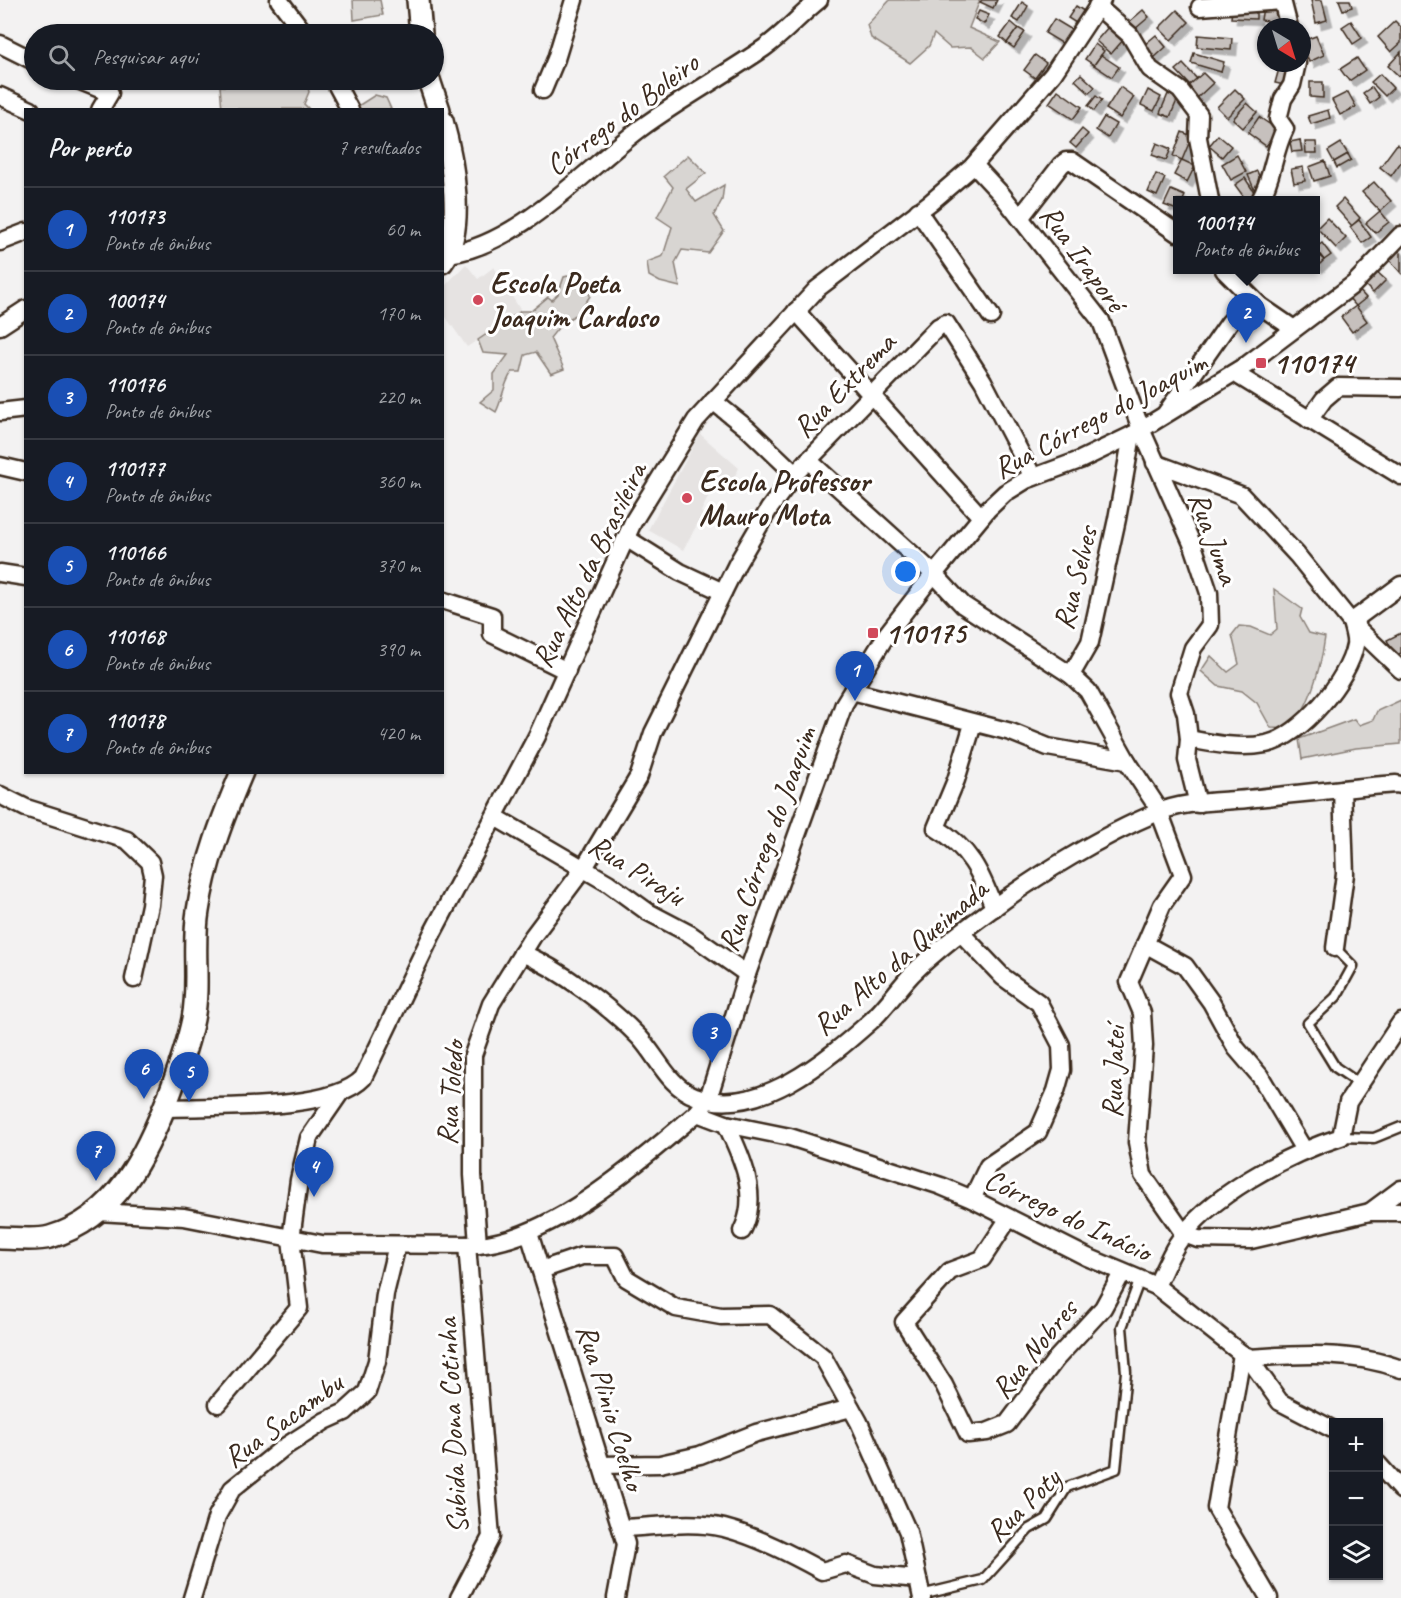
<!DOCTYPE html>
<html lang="pt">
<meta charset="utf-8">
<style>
:root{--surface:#171b24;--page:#20242c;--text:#f1f3f6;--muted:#9ea1a6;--line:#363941;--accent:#ea580c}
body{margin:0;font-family:Caveat,sans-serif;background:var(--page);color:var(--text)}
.controls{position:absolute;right:18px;bottom:18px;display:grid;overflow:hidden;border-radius:0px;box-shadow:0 2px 4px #0004}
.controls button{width:54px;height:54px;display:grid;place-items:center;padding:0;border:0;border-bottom:2px solid var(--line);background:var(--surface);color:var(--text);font:30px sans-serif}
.compass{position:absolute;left:1257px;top:18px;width:54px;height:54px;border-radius:50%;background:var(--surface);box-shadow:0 2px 4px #0004;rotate:142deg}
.you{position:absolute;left:906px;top:572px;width:21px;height:21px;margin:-15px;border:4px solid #fff;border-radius:50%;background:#1a73e8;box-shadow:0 0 0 9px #1a73e833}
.badge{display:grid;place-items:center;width:39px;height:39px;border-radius:50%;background:var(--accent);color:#fff;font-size:20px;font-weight:700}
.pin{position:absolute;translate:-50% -50px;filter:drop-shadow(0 2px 3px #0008)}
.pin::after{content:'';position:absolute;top:32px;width:21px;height:18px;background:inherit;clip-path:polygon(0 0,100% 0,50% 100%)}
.popup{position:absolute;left:1173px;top:196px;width:147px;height:78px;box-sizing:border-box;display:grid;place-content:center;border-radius:0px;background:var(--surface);filter:drop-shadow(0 2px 4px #0005);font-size:20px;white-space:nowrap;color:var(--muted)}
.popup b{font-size:22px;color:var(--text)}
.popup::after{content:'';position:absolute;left:50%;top:100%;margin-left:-12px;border:12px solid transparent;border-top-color:var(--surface)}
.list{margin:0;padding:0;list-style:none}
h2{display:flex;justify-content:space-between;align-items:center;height:78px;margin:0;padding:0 24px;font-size:26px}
h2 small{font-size:20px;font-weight:400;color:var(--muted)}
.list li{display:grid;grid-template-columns:39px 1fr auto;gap:18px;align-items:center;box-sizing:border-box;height:84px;padding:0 24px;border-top:2px solid var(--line)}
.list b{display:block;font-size:22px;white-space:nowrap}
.list p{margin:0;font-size:20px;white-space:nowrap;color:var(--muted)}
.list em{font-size:20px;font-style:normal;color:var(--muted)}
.icon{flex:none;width:33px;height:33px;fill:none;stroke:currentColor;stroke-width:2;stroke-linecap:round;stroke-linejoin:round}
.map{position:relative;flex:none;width:1401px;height:1598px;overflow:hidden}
.search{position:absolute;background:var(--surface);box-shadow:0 2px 4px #0004;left:24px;top:24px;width:420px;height:66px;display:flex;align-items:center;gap:15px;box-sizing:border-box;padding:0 21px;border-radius:33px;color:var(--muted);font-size:22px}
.panel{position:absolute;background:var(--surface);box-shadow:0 2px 4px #0004;left:24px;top:108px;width:420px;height:666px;border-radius:0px}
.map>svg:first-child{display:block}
.built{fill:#e6e3e2}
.green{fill:#d8d5d2;stroke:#8a8078;stroke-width:1.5}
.building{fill:#c6c0bd;stroke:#3b2a1e;stroke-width:1.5;filter:url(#shadow)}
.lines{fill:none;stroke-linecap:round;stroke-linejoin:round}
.service-casing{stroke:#3b2a1e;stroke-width:13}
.minor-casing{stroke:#3b2a1e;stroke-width:21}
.tertiary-casing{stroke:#3b2a1e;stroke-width:26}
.service{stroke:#fff;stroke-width:8}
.minor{stroke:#fff;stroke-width:16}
.tertiary{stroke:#fff;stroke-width:21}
.poi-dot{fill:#d1495b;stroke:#fff;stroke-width:2}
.labels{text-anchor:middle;stroke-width:6;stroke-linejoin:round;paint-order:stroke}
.street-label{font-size:30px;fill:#3b2a1e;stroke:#fff}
.poi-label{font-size:30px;font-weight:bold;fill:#3b2a1e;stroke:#fff;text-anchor:start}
</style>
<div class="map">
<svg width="1401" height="1598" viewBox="0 0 1401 1598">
<defs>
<filter id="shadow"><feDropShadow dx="5.5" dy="5.5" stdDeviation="0" flood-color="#0004"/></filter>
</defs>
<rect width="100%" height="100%" fill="#f3f2f2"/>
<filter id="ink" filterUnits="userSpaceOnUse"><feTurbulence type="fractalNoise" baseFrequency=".0167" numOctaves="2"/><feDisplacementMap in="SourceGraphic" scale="12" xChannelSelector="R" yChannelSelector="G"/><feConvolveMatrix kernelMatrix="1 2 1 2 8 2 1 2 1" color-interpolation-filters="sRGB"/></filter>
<g filter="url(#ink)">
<g class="built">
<path d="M466 264 478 279 494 267 521 311 467 347 443 313 442 289Z"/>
<path d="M700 434 739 468 731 483 718 476 701 512 703 514 683 550 648 530Z"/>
</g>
<g class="green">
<path d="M353 0H380L383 15 354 20Z"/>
<path d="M890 0H980L969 28 1000 42 985 58 971 47 950 48 934 34 929 46 910 63 871 38 867 25Z"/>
<path d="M253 80H268L287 87 307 83 309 92 304 104 309 109H222L220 86H251Z"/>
<path d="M375 95 386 98 391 109H361L358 106Z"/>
<path d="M688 155 706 173 686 189 696 202 724 185 722 200 714 215 724 231 708 253 682 250 675 263 680 287 660 282 649 276 647 262 663 256 672 227 657 217 673 187 664 176Z"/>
<path d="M576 274 586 281 590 296 579 313 562 323 550 338 564 369 551 374 536 352 525 355 521 372H512C503 385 503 398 496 412L480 402 494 390V374L508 355 483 353 478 340 521 311H531L548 297 552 300 558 294 564 277Z"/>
<path d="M1274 589 1302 609 1300 617 1309 633 1325 637C1322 660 1309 718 1286 728 1282 729 1276 728 1271 728L1257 703 1242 691 1218 686 1201 671 1211 656 1228 672 1239 664 1232 635 1239 626 1251 627 1270 635 1277 629Z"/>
<path d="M1401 700V744L1356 748 1302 759 1299 739 1354 719 1359 725 1373 720 1377 711Z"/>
</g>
<g class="building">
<path d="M982 0H997L993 8 980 2Z"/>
<path d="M1311 0H1322L1327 20 1316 23Z"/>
<path d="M1339 0H1350L1352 7 1343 10Z"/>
<path d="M1022 2 1028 6 1019 22 1012 18Z"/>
<path d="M1076 6 1087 13 1079 25 1068 18Z"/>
<path d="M1263 7 1281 10 1279 23 1261 20Z"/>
<path d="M1232 9 1256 10V19L1231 18Z"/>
<path d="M1143 10 1149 17 1135 29 1129 22Z"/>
<path d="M1177 10 1189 22 1171 40 1159 28Z"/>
<path d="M979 11 989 15 984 24 975 19Z"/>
<path d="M1054 19 1074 31 1065 45 1045 33Z"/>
<path d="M1351 21 1362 38 1353 44 1342 27Z"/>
<path d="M1395 21 1401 27V43L1391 52 1378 37Z"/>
<path d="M1011 22 1018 28 1007 43 1000 37Z"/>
<path d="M1109 26 1124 39 1111 54 1096 41Z"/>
<path d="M1018 28 1025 32 1014 48 1007 43Z"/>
<path d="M1156 35 1166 47 1154 58 1144 45Z"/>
<path d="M1198 35 1232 38 1231 50 1197 47Z"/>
<path d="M1316 36 1324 55 1309 62 1302 41Z"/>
<path d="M1095 44 1104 51 1094 65 1085 59Z"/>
<path d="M1401 52V74L1399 76 1388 66Z"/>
<path d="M1194 53 1224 62 1221 72 1191 63Z"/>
<path d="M1035 55 1046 63 1035 78 1024 70Z"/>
<path d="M1101 55 1119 67 1112 77 1094 65Z"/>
<path d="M1357 58 1365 70 1349 81 1340 69Z"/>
<path d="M1183 64 1197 79 1190 85 1176 70Z"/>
<path d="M1280 65 1293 68 1289 86 1275 83Z"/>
<path d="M1203 73 1213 83 1196 99 1186 88Z"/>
<path d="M1081 74 1095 87 1089 93 1075 80Z"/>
<path d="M1380 74 1393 88 1385 96 1371 82Z"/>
<path d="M1310 82H1323V98L1310 97Z"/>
<path d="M1120 87 1134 97 1120 118 1106 109Z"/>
<path d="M1372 87 1379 97 1370 104 1363 93Z"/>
<path d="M1235 89 1245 99 1227 117 1217 107Z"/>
<path d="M1058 90 1082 107 1073 119 1049 103Z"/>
<path d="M1148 90 1161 97 1154 111 1141 105Z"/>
<path d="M1348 92 1356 107 1340 115 1332 100Z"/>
<path d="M1168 94 1178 98 1170 117 1160 113Z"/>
<path d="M1096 96 1102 100 1094 111 1088 106Z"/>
<path d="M1247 103 1257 112 1243 128 1233 119Z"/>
<path d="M1328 110 1330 118 1311 124 1308 116Z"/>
<path d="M1104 117 1116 124 1108 138 1096 130Z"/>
<path d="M1259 117 1278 130 1266 146 1248 133Z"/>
<path d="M1082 129 1088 134 1076 148 1070 143Z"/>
<path d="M1182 132 1192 136 1182 160 1173 156Z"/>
<path d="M1218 135 1231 146 1222 157 1209 146Z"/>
<path d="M1300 140 1302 151 1292 152 1290 142Z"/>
<path d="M1305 142H1316L1317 153H1306Z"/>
<path d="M1157 143 1171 149 1166 160 1152 155Z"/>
<path d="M1341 143 1348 154 1334 162 1328 151Z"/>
<path d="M1397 144 1401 147V162L1391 176 1380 167Z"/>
<path d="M1348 154 1351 160 1337 168 1334 162Z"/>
<path d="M1237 155 1246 172 1231 180 1222 164Z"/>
<path d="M1182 160 1195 166 1187 182 1174 175Z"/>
<path d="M1325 161 1330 176 1314 181 1309 167Z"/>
<path d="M1303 167 1305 181 1294 183 1291 169Z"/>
<path d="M1257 171 1264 189 1258 198 1248 175Z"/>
<path d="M1156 174 1165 178 1157 196 1148 192Z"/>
<path d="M1245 178 1258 198 1254 200H1246L1235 185Z"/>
<path d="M1374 182 1391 201 1380 211 1362 192Z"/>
<path d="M1171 190 1185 196 1183 200H1177V210L1164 205Z"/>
<path d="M1283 195 1298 200H1281Z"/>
<path d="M1343 199 1360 218 1352 226 1335 207Z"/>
<path d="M1380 211 1389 222 1375 233 1366 223Z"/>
<path d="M1327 218 1346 238 1336 248 1317 228Z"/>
<path d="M1359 220 1371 237 1362 243 1350 227Z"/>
<path d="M1322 243 1331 255 1324 260 1315 248Z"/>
<path d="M1396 247 1401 253V273L1386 256Z"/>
<path d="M1315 252 1324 260 1317 267 1315 265Z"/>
<path d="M1376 271 1386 280 1373 293 1364 284Z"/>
<path d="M1357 288 1366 298 1356 306 1347 296Z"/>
<path d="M1356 306 1367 321 1352 332 1341 317Z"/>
<path d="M1401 633V653L1395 656 1387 640Z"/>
</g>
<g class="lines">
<g class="service-casing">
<g id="service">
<path d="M1335 948 1353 966 1336 997 1308 1023 1335 1067 1360 1084"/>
<path d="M1341 1137 1374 1138 1401 1127"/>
<path d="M921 1595 983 1580 1029 1529 1047 1519 1067 1487 1116 1469 1126 1372 1122 1327 1140 1279"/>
</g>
</g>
<g class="minor-casing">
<g id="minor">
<path d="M279 0 305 34"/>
<path d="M1282 0 1289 27"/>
<path d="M1097 6 1130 35 1150 69 1180 90 1199 115 1198 138 1210 200"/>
<path d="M1200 7 1282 1"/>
<path d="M0 44 34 61"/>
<path d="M78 80 110 93 100 110"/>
<path d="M334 80 350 110"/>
<path d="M543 90 556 59 574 0"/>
<path d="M0 96 31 110"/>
<path d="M974 165 1002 195 1101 321 1141 429 1194 548 1209 593 1210 625 1193 648 1179 693 1186 714 1189 739 1187 760 1198 804"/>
<path d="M1260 200C1273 178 1273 152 1285 129L1278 119 1283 99 1292 85 1297 63"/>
<path d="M918 211 991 316"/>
<path d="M1020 218 1061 165 1066 161H1072L1177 233"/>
<path d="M0 242 26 232"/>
<path d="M448 254C517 246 586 169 641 128 681 99 723 76 764 48 784 34 800 15 819 0"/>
<path d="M1224 270 1259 305 1294 329"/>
<path d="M796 311 981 517"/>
<path d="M0 326 26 309"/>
<path d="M1234 373 1401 476"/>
<path d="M713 401 748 429 795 474"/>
<path d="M0 412 26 409"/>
<path d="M1166 413 1229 323 1239 312 1259 305"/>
<path d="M1309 420 1324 399 1338 387 1401 388"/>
<path d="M808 460 934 574 963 605 1071 675 1088 691 1127 761"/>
<path d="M1155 463 1241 495 1297 555 1351 622 1401 670"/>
<path d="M0 466 26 472"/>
<path d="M626 538 680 572 723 592"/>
<path d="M0 573 26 577"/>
<path d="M442 600 492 616V634L567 671"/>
<path d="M1071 675 1090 642 1117 519 1132 435"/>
<path d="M852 691 1011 732 1048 747 1127 761 1160 811"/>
<path d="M973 724 956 780 936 828C969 847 981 873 994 908"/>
<path d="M1189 739C1215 744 1240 749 1266 744 1301 737 1349 679 1355 645 1356 639 1353 629 1351 622L1401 585"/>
<path d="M0 795 26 808 127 840 150 862 153 875 150 905 134 979"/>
<path d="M1159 811 1183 875 1162 905 1129 982 1142 1013 1144 1046 1137 1142 1143 1175 1184 1234 1198 1239 1251 1240 1370 1212H1401"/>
<path d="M495 817 608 883 648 912 690 934 747 974"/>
<path d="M961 933 1003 977 1039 1003 1061 1045 1062 1070 1056 1091 1038 1132 988 1166 972 1199"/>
<path d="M1145 944 1185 966 1211 1002 1236 1048 1260 1076 1304 1150"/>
<path d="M1335 948 1345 874 1342 789"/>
<path d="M522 953C561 970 609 1006 639 1037 657 1056 669 1087 695 1096 757 1120 827 1060 871 1021 886 1007 898 989 912 974 935 951 965 929 992 909 1037 875 1103 835 1156 813 1183 801 1218 802 1247 799 1297 794 1346 788 1396 784L1401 785"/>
<path d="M164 1108C211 1106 331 1112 363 1078L432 934 537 736 633 522 696 420 817 289 931 202 972 167 1053 74 1102 0"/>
<path d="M697 1113 726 1124 790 1137 941 1186 972 1199 1087 1257 1156 1286 1242 1354 1249 1358C1300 1354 1353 1351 1401 1369"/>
<path d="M726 1124C742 1157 760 1196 742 1231"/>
<path d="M98 1212 184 1217 322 1244 478 1245C553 1239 641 1160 697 1113L708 1099 747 974 844 704 887 634 925 585 988 509 1005 493 1026 480 1080 460 1132 435 1248 364 1354 284 1401 235"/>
<path d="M1370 1212 1401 1189"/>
<path d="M1009 1218 982 1259 950 1271 904 1322 944 1385 968 1434 987 1432 1007 1424 1056 1359 1103 1308 1122 1273"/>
<path d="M529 1233 626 1544 616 1598"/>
<path d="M478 1245 473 1175V1055L491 1004 533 936 584 868 639 776 653 733 737 564 769 509 795 474 938 327 946 323 983 381 1033 477"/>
<path d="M541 1270 582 1256H615L626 1278 676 1308 721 1316 770 1315 823 1357 859 1422 908 1532 922 1598"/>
<path d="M1156 1286C1163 1272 1169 1257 1177 1244 1207 1196 1288 1154 1341 1137L1348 1102 1401 1022"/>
<path d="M1242 1354 1216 1508 1269 1598"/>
<path d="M1247 1356 1280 1402 1334 1430"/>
<path d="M218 1404 299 1308 291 1239 299 1180 309 1138 340 1093"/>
<path d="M1378 1464 1401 1490"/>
<path d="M601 1465 660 1464 700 1455 756 1433 851 1408"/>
<path d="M621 1528C654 1527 692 1520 724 1528 758 1537 791 1554 822 1571L846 1564 875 1575 918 1579"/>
<path d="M192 1598 217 1516 232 1489 283 1448 325 1421 345 1412 367 1392 377 1361 385 1294 397 1245"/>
<path d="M459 1598 491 1537 467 1245"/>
</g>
</g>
<g class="tertiary-casing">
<g id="tertiary">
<path d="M418 0 421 34"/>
<path d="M429 80 439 110"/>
<path d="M442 121C452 156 466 231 442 262"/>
<path d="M0 1238C15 1238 35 1241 50 1237 117 1218 147 1153 170 1093 179 1069 188 1044 193 1019 200 984 192 946 198 911 205 863 223 817 242 772"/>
</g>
</g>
<use href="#service" class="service"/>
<use href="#minor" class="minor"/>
<use href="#tertiary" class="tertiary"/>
</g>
</g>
<g class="poi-dot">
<circle cx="478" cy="300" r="6"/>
<rect x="1255" y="357" width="12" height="12" rx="3"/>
<circle cx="687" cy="498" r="6"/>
<rect x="867" y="627" width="12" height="12" rx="3"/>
</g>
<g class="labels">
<g class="street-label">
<text transform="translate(622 114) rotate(-37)" y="10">Córrego do Boleiro</text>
<text transform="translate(1083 258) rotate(54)" y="10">Rua Iraporé</text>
<text transform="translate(844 385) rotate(-46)" y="10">Rua Extrema</text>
<text transform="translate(1100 415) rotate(-28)" y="10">Rua Córrego do Joaquim</text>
<text transform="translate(1214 538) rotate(70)" y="10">Rua Juma</text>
<text transform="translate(589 565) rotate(-64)" y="10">Rua Alto da Brasileira</text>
<text transform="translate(1075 578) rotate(-76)" y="10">Rua Selves</text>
<text transform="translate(767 839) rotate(-70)" y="10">Rua Córrego do Joaquim</text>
<text transform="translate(637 870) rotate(32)" y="10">Rua Piraju</text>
<text transform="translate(900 957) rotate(-41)" y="10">Rua Alto da Queimada</text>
<text transform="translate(1113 1072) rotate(-88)" y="10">Rua Jateí</text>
<text transform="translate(450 1093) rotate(-86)" y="10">Rua Toledo</text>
<text transform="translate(1068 1215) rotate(25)" y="10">Córrego do Inácio</text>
<text transform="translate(1034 1349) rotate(-51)" y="10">Rua Nobres</text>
<text transform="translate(611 1407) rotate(73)" y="10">Rua Plinio Coelho</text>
<text transform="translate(283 1420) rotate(-36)" y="10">Rua Sacambu</text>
<text transform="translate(452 1426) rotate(-93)" y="10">Subida Dona Cotinha</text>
<text transform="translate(1023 1505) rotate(-44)" y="10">Rua Poty</text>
</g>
<g class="poi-label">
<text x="490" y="293">Escola Poeta<tspan x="490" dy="34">Joaquim Cardoso</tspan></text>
<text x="1273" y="373">110174</text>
<text x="699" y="491">Escola Professor<tspan x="699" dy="34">Mauro Mota</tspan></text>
<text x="885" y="643">110175</text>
</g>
</g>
</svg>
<div class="controls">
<button>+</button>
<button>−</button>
<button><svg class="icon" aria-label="layers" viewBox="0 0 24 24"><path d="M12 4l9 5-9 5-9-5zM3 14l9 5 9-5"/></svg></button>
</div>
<svg class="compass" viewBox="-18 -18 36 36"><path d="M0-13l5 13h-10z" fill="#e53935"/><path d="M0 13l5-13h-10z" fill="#9ea1a6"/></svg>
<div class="you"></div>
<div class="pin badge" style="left:855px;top:701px;background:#1a4fb4">1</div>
<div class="pin badge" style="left:1246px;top:343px;background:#1a4fb4">2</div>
<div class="popup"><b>100174</b>Ponto de ônibus</div>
<div class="pin badge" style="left:712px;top:1063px;background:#1a4fb4">3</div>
<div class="pin badge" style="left:314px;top:1197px;background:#1a4fb4">4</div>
<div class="pin badge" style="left:189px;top:1102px;background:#1a4fb4">5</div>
<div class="pin badge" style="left:144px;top:1099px;background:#1a4fb4">6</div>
<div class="pin badge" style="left:96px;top:1181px;background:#1a4fb4">7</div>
<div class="search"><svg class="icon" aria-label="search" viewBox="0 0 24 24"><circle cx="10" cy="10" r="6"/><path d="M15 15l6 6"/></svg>Pesquisar aqui</div>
<section class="panel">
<h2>Por perto<small>7 resultados</small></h2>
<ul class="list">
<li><span class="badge" style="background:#1a4fb4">1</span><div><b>110173</b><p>Ponto de ônibus</p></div><em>60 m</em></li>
<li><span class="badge" style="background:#1a4fb4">2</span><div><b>100174</b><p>Ponto de ônibus</p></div><em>170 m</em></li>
<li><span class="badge" style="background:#1a4fb4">3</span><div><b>110176</b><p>Ponto de ônibus</p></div><em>220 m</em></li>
<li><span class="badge" style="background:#1a4fb4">4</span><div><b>110177</b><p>Ponto de ônibus</p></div><em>360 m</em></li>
<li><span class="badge" style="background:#1a4fb4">5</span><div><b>110166</b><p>Ponto de ônibus</p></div><em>370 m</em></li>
<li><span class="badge" style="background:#1a4fb4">6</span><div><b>110168</b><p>Ponto de ônibus</p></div><em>390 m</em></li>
<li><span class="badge" style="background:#1a4fb4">7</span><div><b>110178</b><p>Ponto de ônibus</p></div><em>420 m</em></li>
</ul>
</section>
</div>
